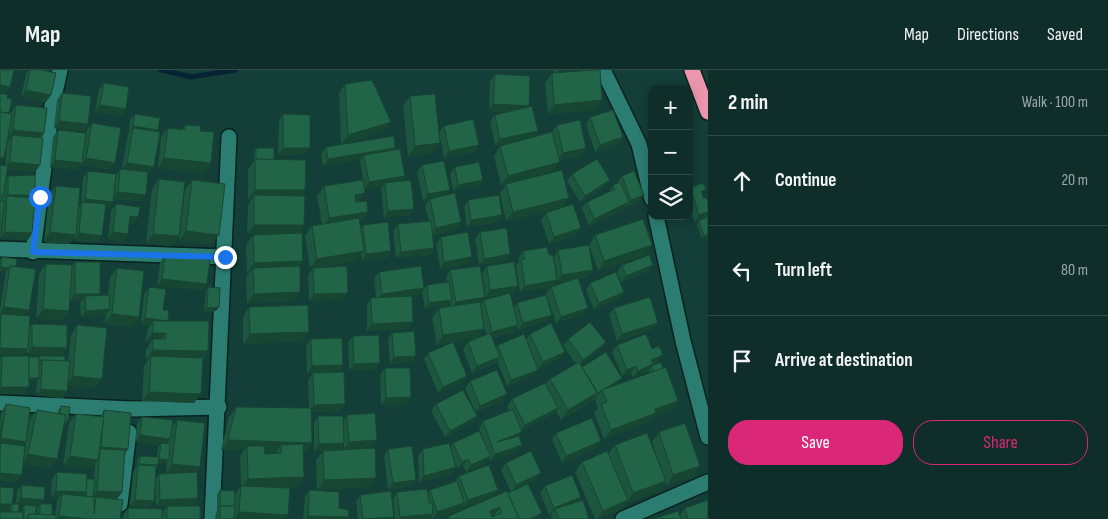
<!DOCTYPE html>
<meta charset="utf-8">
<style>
:root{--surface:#0f2e2a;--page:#183632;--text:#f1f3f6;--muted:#9ba8a8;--line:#2f4a47;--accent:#db2777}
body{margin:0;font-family:"Sofia Sans Condensed",sans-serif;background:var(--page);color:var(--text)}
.controls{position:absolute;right:15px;top:15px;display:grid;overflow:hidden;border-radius:10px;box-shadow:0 2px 12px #0003}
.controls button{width:45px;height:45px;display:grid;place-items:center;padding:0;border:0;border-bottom:1px solid var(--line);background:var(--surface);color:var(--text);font:25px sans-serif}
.stop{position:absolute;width:15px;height:15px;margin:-11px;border:4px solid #1a73e8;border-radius:50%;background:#fff}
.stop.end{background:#1a73e8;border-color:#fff;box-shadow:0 1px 5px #0008}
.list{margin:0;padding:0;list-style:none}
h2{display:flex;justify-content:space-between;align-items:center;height:65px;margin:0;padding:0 20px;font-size:21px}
h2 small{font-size:16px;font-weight:400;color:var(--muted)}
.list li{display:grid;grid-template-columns:32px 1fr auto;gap:15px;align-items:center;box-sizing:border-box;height:90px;padding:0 20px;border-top:1px solid var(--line)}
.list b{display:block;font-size:19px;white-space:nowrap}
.list em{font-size:16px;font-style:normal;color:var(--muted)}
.actions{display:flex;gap:10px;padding:15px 20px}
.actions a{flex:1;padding:11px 0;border:1px solid var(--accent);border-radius:20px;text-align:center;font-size:18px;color:var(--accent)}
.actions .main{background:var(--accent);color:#fff}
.icon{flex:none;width:28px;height:28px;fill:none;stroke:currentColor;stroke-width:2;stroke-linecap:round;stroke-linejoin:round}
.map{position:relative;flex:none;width:708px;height:449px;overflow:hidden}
header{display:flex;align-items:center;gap:30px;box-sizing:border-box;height:70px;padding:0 25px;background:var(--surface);border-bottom:1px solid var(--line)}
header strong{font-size:24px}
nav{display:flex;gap:28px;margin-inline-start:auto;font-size:18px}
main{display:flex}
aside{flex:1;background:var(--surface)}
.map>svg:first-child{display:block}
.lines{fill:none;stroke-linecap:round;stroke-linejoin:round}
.stream{stroke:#062235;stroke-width:5}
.street-casing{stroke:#09231f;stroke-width:18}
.highway-casing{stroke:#09231f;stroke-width:18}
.street{stroke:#2b7d71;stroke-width:15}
.highway{stroke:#ec96ad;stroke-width:15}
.wall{fill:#1c563e;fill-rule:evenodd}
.shaded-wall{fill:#174632}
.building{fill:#216448;stroke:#174632;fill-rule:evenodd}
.route{stroke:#1a73e8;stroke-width:6}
</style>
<header>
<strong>Map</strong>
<nav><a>Map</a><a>Directions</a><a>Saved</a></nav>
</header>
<main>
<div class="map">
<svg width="708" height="449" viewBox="0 0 708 449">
<rect width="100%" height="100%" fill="#143e38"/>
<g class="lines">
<path class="stream" d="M161 0 191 7 235 0"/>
<g class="street-casing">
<g id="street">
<path d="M603 0 639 74 652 129"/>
<path d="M656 146 683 271 708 367"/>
<path d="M0 179 225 187"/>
<path d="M33 182 52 36 60 0"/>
<path d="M0 333 131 339 219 337"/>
<path d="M120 434 129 362"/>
<path d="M212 449 229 67"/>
<path d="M623 449 708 412"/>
</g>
</g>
<g class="highway-casing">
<path id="highway" d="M692 0 708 42"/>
</g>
<use href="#street" class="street"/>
<use href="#highway" class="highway"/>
</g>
<g class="wall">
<path d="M29 0H42L46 32 21 27 26 4Z"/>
<path d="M553 0H565L558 3 595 40 548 44 545 13 552 3H554Z"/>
<path d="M495 4 529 36 528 37 538 61 533 67 495 76 490 51 495 45 507 42 489 41 490 11Z"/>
<path d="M104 13 126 39 121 46 95 42 99 19Z"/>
<path d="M345 14 384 61 343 74 395 78 394 80 405 106 402 111 410 145 384 148 381 119 383 116 365 119 359 132 368 142 361 151 359 152 360 159 363 155 391 181 387 188 362 190 361 185 357 191 313 198 344 229 309 231 308 205 313 198H310L305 166 312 156 322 154 317 126 324 116 363 110 360 92 362 89 323 96 321 84 326 77 341 75 339 23Z"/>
<path d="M62 23 88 54 84 61 54 58 57 30Z"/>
<path d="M410 26 433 83 408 86 403 36Z"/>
<path d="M7 28 9 43H11L16 35 41 68 40 95 35 102 7 99 6 108 8 106 33 127 32 163 28 170 0 168V125L5 96 7 72 11 67H8L9 58Z"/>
<path d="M135 44 158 60 157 61 154 97 149 103H148L146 125 141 131 113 129V132L108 139 105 138 102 166 97 172 74 170V166L69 174 44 172 49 125 56 116 78 137 81 134 83 108 88 101 116 105 120 99H122L128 64 129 63 130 50Z"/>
<path d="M283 44 310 78 305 85H278L279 51Z"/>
<path d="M590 47 623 67 618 74 595 82 586 54Z"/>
<path d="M92 53 110 99 81 95 78 100 50 97 53 67 58 60 84 74 87 60Z"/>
<path d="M185 55 200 61 211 93 204 103 158 98 161 67 168 58 182 59Z"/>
<path d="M557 55 586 78 581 85 560 90 553 101 501 115 494 86 500 76 552 62Z"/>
<path d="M444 56 479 75 474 82 444 88 439 62Z"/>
<path d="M256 78 274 90 305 120 302 126 304 155 299 163 303 191 299 196 294 231 247 233 246 207 249 203H247L246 175 253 165 265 164H247L248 135 251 130H248V99L254 91V82Z"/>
<path d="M422 95 446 125 461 152 457 159 433 165 434 178 430 185 396 188 393 161 398 154 429 151 425 136 429 130 423 131 417 102Z"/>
<path d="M455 97 483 110 478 116 453 121 450 104Z"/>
<path d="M572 104 605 117 580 132 567 111Z"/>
<path d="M622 106 639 132 627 136H626L624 139 589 156 582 138 587 132 609 122 613 115 617 113Z"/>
<path d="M159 109 179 166 172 176 146 173 152 119Z"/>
<path d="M192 110 212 174 179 171 185 120Z"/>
<path d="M506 114 569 128 562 137 577 165 549 174 541 150 546 143 561 138 506 151 500 124Z"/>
<path d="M689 118H690L702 125 707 148 708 147V167L702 169 697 154 699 150 695 152 689 136Z"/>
<path d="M468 130 498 152 467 157 464 137Z"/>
<path d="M116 134 134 154 129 153 128 164 123 171 108 169 111 141Z"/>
<path d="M480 162 510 184 506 191 479 195 475 169Z"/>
<path d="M595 165 645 185 598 201 589 175Z"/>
<path d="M441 167 467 194 440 199 436 174Z"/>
<path d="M558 180 593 200 588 207 578 209 583 244 556 253 546 224 551 217 520 222 516 196 519 192V188L523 181 549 185 557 210 553 216 572 210 558 212 554 187Z"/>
<path d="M165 185 207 214 202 220 157 216 160 192Z"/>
<path d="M2 187 16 197 29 258 32 254 67 278 62 285 27 284V281L24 285H0V246L1 244H6H0V239L6 201H0V190Z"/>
<path d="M75 192 99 225H108L110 208 117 198 139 247 132 257 105 254 106 245 105 246 81 247 80 233 82 231H70L69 241 63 250 36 249 39 204 46 194 72 196Z"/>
<path d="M622 195H653L648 202 621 212 617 202Z"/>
<path d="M487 196 518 216 513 223H510L514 238 517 233 552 245 547 251 518 260 517 257 514 262 492 268 496 277 498 275 526 269 530 264 565 282 560 288 538 299 533 288 538 300 533 306 507 316 497 291 495 294 472 303 463 279 468 272 477 268 453 272 462 313 438 323 424 289 428 283 453 272 437 275 432 248 439 238 450 236V232L447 236 425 239 422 222 427 215 447 212 446 207 450 200 480 235 484 230 508 224 486 227 482 203ZM483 253 486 265 477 268Z"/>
<path d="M379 202 424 218 419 224 406 226 413 252 408 259 367 261V234L371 228 376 227 374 208Z"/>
<path d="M590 213 624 222 620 228 594 240 586 220Z"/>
<path d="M149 217 163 240 167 251 208 281 203 289 194 333 142 331 144 296 148 290H146V279L151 272H146L147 260 150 256 141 255 144 224Z"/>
<path d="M208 217 216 241 204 242 206 221Z"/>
<path d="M249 237 309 262 302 271 243 274V247Z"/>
<path d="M614 238 653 259 617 271 609 245Z"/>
<path d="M77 255 102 309 95 318 68 316 67 321 63 328 36 325 37 311H29L24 324H0V288L2 286 39 288 40 286 68 291 71 265Z"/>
<path d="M392 263 416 286 411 292 390 294 388 269Z"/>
<path d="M353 266 375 300H349L348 272Z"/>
<path d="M311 269 339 301 307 303 306 276Z"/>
<path d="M568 269 606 272 601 279 581 294 582 297 617 315 650 303 649 300 648 301 633 307 631 303 622 306 612 282 617 275 652 279 663 285 658 291 653 294 652 296 671 340 653 347 649 352 604 369 594 343 598 338 595 330 597 327 594 330 593 329 591 332 561 350 556 341 553 344 522 360 519 366 517 381 490 391 489 388 486 393 466 402 463 396 458 399 453 390 456 397 451 404 419 413 418 386 423 379 450 378 453 373 482 366 479 358 483 351 510 341 507 336 512 329 546 314 550 309 576 294 563 276Z"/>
<path d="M385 298 411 327 406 334 381 335 380 305Z"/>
<path d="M313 303 340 341 311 342 312 373 305 383H303L304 407 297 417 280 418 288 445 285 449H215L216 443 217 440V424L220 420 235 425 241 416 240 386 244 380H221L229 347 236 337 309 338 308 310ZM265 381 276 382 275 383 265 384Z"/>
<path d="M470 311 507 324 502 331 476 342 477 346 473 353 445 367 431 341 436 334 475 341 465 318Z"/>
<path d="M6 334 24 380 30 349 37 340 58 344V340L61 336 68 350 66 353H64L50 399 23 394 22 405 17 412 0 410V350L2 341Z"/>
<path d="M104 340 124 384 122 422 117 429 120 449H0L10 442V438L8 441H0V417L13 434H16L17 421 22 415 40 434 52 445H55L57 431 59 428 51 427 52 409 57 402 87 409H94L95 394 91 399 63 396 69 353 76 344 100 347ZM19 435H24L22 439V442H19ZM36 437H38L37 438V444H36Z"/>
<path d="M347 345 372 377 344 379V374L340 380 370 417 317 420 316 390 323 381H314V353L318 346 344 350Z"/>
<path d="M142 347 172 358 177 350 200 397 196 402 193 435 156 436 155 416 154 431 149 438 130 436 133 401 137 396V390L140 386 157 387 158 377 160 375 135 372 137 354ZM167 392 166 403 159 404 156 409V398L159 393H166Z"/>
<path d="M659 362 700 396 693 406 667 415 665 412 659 421 626 433 622 439 599 449H595L575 402 582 392 608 384 615 375 661 398 652 372Z"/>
<path d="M556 363 597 378 562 393 552 369Z"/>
<path d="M388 379 416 410 412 416 388 420 384 386Z"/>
<path d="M506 393 536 410 528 414 542 443 538 449H446L449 446 511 422 501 400Z"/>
<path d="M459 406 498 420 493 427 463 437 462 435 460 440 432 449 431 446 430 449H395L393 429 397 422 428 423 430 420 455 412Z"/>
<path d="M545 416 581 427 578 431 589 449H552L551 446 552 444 549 445 540 423Z"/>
<path d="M309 420 339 438 348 449H303L305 427Z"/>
<path d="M360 425 394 447 392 449H358L356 431Z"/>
<path d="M167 436 200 449H123L124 444 128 438 162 443Z"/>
<path d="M685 438 708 449H653L680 445Z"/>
</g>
<g class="shaded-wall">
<path d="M558 0H565L555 4Z"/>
<path d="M0 15 10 17 5 24 0 23Z"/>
<path d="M26 20 51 25 46 32 21 27Z"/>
<path d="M602 30 595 40 548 44 554 35Z"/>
<path d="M493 34 529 36 524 43 489 41Z"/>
<path d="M100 35 126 39 121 46 95 42Z"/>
<path d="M59 51 88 54 84 61 54 58Z"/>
<path d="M391 52 384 61 341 75 348 65Z"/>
<path d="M133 56 158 60 154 67 133 58 129 63Z"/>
<path d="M13 60 44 63 40 70 12 65 11 67H8Z"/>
<path d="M538 61 533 67 495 76 500 69Z"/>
<path d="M623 67 618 74 595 82 600 75Z"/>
<path d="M440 73 433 83 408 86 415 76Z"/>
<path d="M479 75 474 82 444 88 449 81Z"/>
<path d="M283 78H310L305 85H278Z"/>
<path d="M395 78 391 85H364L362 89 323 96 328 89Z"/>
<path d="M586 78 581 85 558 90 563 83Z"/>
<path d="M0 87 4 88 0 93Z"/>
<path d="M86 88 115 93 110 99 81 95 78 100 50 97 55 90 82 93Z"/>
<path d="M164 88 211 93 204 103 158 98Z"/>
<path d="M10 92 40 95 35 102 5 99Z"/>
<path d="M560 92 553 101 501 115 508 106Z"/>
<path d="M127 93 154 97 149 103 122 99Z"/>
<path d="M405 106 400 113H385L383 116 364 119 369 112Z"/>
<path d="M483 110 478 116 453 121 458 115Z"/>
<path d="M610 110 605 117 580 132 585 126Z"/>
<path d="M255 120H305L299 130 254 125 251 130H248Z"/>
<path d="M450 120 445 127 423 131 428 124Z"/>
<path d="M118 122 146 125 141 131 113 128Z"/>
<path d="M365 123 358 133 348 134 355 125Z"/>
<path d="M8 125H35L30 131 7 126 3 131Z"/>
<path d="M644 125 639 132 627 136 631 130Z"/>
<path d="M569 128 562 138 506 151 513 142Z"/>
<path d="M85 129 113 132 108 139 82 136V134Z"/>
<path d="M629 132 624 139 589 156 594 149Z"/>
<path d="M414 139 410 145 384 148 388 141Z"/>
<path d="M368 142 361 151 322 158 329 148Z"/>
<path d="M708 142V146L707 148 695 152 699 145Z"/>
<path d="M502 145 498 152 467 157 471 150Z"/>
<path d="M130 146 138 147 134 154 125 153Z"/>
<path d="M461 152 457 159 432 165 436 158Z"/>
<path d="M254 155H304L297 165 247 164Z"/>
<path d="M581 158 577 165 549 174 554 167Z"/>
<path d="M186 161 219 165 212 174 179 171Z"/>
<path d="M5 162 32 163 28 170 0 168Z"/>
<path d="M50 162 76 165 69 174 44 172Z"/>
<path d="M113 162 128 164 123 171 108 169Z"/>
<path d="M79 163 102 166 97 172 74 170Z"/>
<path d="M153 164 179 166 172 176 146 173Z"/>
<path d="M708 164V167L702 169 704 166Z"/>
<path d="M652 175 645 185 598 201 604 191Z"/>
<path d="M434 178 430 185 396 188 401 182Z"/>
<path d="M364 181 357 191 310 198 317 189Z"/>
<path d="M391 181 387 188 362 190 366 184Z"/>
<path d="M510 184 506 191 479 195 484 189Z"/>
<path d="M472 187 467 194 440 199 444 192Z"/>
<path d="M303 191 296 201 253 198 249 203H247L254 193Z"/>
<path d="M653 195 648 202 621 212 626 206Z"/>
<path d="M1 197 9 198 6 201H0Z"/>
<path d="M593 200 588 207 558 212 562 205Z"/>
<path d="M162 209 207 214 202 220 157 216Z"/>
<path d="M557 210 553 217 520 222 525 216Z"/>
<path d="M518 216 513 223 486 227 490 220Z"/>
<path d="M424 218 419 224 377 230 382 224Z"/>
<path d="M300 222 294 231 247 233 254 224Z"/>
<path d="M624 222 620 228 594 240 599 233Z"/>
<path d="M348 223 344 229 309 231 314 224Z"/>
<path d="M75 224H100L95 231 85 226 82 231H70Z"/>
<path d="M485 227 480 234 451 239 456 232Z"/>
<path d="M452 230 447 236 425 239 429 233Z"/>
<path d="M4 237 29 240 25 247 0 244Z"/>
<path d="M219 237 216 241 204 242 207 238Z"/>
<path d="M588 238 583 244 556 253 561 247Z"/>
<path d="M43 239 69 241 63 250 36 249Z"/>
<path d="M110 239 105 246 81 247 86 241Z"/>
<path d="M112 244 139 247 132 257 105 254Z"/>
<path d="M552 245 547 251 518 260 523 253Z"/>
<path d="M145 248 168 251H153L150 256 141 255Z"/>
<path d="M413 252 408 259 367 261 372 254Z"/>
<path d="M658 253 653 259 617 271 622 264Z"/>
<path d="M518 255 514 262 487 269 492 262Z"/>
<path d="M484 259 477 268 437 275 443 265Z"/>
<path d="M309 262 302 271 243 274 250 264Z"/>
<path d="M153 263H166L159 272 153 269 151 272H146Z"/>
<path d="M606 272 601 279 578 296 583 290Z"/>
<path d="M32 277 67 278 62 285 27 284Z"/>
<path d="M0 278 28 279 24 285H0Z"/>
<path d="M153 280 208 281 201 290 151 286 148 290H146Z"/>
<path d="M565 282 560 288 538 299 543 292Z"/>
<path d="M663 285 658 291 646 296 651 290Z"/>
<path d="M416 286 411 292 390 294 394 287Z"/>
<path d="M500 287 495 294 472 303 477 296Z"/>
<path d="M380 293 375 300H349L354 294Z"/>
<path d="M653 294 648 301 633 307 638 301Z"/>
<path d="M343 295 339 301 307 303 312 296Z"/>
<path d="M636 296 631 303 622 306 627 300Z"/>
<path d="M538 300 533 306 507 316 511 310Z"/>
<path d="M73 306 102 309 95 318 66 316Z"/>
<path d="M467 306 462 313 438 323 443 317Z"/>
<path d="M28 308H39L37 311H26Z"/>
<path d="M622 308 618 315 602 321Z"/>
<path d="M1 317H29L24 324H0V319Z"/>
<path d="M41 319 67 321 63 328 36 325Z"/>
<path d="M602 321 597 327 594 330 598 323Z"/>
<path d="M149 322 201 324 194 333 142 331Z"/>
<path d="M597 323 591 332 561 350 568 340Z"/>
<path d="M507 324 502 331 475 342 480 336Z"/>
<path d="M411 327 406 334 381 335 386 328Z"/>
<path d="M678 331 671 340 653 347 649 352 604 369 611 360 655 339Z"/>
<path d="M345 334 340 341 309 342 314 335Z"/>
<path d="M558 338 553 344 520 361 525 355Z"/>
<path d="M477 346 473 353 445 367 450 361Z"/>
<path d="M522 362 517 368 492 379 497 372Z"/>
<path d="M140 365 170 369 166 375 161 373 160 375 135 372Z"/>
<path d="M1 368 26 372 21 378 1 373 0 375V370Z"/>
<path d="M228 370 312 373 305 383 281 382V375L276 382 247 381V376L244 380H221Z"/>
<path d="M377 370 372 377 344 379 349 372Z"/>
<path d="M601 371 597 378 562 393 566 386Z"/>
<path d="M344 373 340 380 314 381 319 374Z"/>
<path d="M522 375 517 381 490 391 495 384Z"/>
<path d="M101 377 128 379 123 386 100 379Z"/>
<path d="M28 384 57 389 50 399 22 394Z"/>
<path d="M70 386 98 390 91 399 63 396Z"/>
<path d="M491 386 486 393 466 402 471 395Z"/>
<path d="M159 389 169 390 166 393H157Z"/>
<path d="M468 389 463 396 458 399 462 392Z"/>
<path d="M172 394 200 397 193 407 166 404Z"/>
<path d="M700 396 693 406 667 415 673 405Z"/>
<path d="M456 397 451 404 419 413 424 406Z"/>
<path d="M0 403 22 405 17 412 0 410Z"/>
<path d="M541 403 536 410 512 422 516 415Z"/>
<path d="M304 407 297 417 242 419 248 409Z"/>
<path d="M376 408 370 417 317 420 324 410Z"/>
<path d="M416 410 412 416 388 420 393 413Z"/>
<path d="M666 411 659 421 626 433 633 423Z"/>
<path d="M498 420 493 427 463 437 468 430Z"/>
<path d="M56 421 87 422 82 429 62 424 59 428 51 427Z"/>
<path d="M97 421 122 422 117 429 92 427Z"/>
<path d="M581 427 576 434 555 439 552 444 549 445 554 438Z"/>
<path d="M21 428 44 430 38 437 16 435Z"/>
<path d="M198 428 193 435 156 436 160 430Z"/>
<path d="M135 430 154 431 149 438 130 436Z"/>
<path d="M628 430 622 439 599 449H597L603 441Z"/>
<path d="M464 433 460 440 432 449 437 442Z"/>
<path d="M0 434H12L8 441H0Z"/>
<path d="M500 437 493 447 488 449 490 441Z"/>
<path d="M239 442 288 445 285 449H234Z"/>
<path d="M542 443 538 449H530Z"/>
<path d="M433 444 430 449H399L400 447Z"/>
<path d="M59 446 87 449H57Z"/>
<path d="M308 446 349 447 348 449H306Z"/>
<path d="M394 447 392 449H363Z"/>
</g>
<g class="building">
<path d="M0 0H14L10 17 0 15Z"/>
<path d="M30 0H42L56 3 51 25 26 20Z"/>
<path d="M593 0H600L602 30 554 35 552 3Z"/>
<path d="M495 4 530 6 529 36 493 34Z"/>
<path d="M372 10 391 52 348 65 345 14Z"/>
<path d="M104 13 129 17 126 39 100 35Z"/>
<path d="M0 23 8 25 7 28 12 29 9 43 0 42Z"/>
<path d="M62 23 91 26 88 54 59 51Z"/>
<path d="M435 24 440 73 415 76 410 26Z"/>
<path d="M16 35 47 38 44 63 13 60Z"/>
<path d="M532 36 538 61 500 69 495 45Z"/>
<path d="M613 40 623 67 600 75 590 47Z"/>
<path d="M0 42 12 44 4 88 0 87Z"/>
<path d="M135 44 160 48 158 60 133 56Z"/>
<path d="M283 44 310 45V78H283Z"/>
<path d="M473 49 479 75 449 81 444 56Z"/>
<path d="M580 50 586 78 563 83 557 55Z"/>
<path d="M92 53 121 58 115 93 86 88Z"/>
<path d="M185 55 201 56 200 61 214 62 211 93 164 88 168 58 185 60Z"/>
<path d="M133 58 160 62 154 97 127 93Z"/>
<path d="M58 60 86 63 82 93 55 90Z"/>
<path d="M552 62 560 92 508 106 500 76Z"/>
<path d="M12 65 43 68 40 95 10 92Z"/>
<path d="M394 66 395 78 328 89 326 77Z"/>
<path d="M256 78H274V90L256 89Z"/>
<path d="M400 79 405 106 369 112 364 85Z"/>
<path d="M255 89 306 90 305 120H255Z"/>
<path d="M597 89 610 110 585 126 572 104Z"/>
<path d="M444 91 450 120 428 124 422 95Z"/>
<path d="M479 92 483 110 458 115 455 97Z"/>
<path d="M0 95 8 96 3 126 0 125Z"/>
<path d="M120 99 148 102 146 125 118 122Z"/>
<path d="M562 100 569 128 513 142 506 114Z"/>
<path d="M88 101 116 104 113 132 85 129Z"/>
<path d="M634 101 644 125 631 130 622 106Z"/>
<path d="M35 105V125H8V106Z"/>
<path d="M159 109 185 112 179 166 153 164Z"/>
<path d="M192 110 225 114 219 165 186 161Z"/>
<path d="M363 110 365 123 355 125 356 132 367 131 368 142 329 148 324 116Z"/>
<path d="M411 110 414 139 388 141 385 113Z"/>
<path d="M620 112 629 132 594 149 587 132 615 119 613 115Z"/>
<path d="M703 113 706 120 701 121 704 129 706 127 708 132V142L699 145 690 118Z"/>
<path d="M56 116 80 118 76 165 50 162Z"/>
<path d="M455 123 461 152 436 158 430 129Z"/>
<path d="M254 125 305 126 304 155H254Z"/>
<path d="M499 125 502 145 471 150 468 130Z"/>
<path d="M7 126 35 128 32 163 5 162Z"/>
<path d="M0 130 4 131 1 163H0Z"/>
<path d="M82 132 106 134 102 166 79 163Z"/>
<path d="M116 134 140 137 138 147 130 146 128 164 113 162Z"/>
<path d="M573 134 581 158 554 167 546 143Z"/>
<path d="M708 147V164L704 166 699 150Z"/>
<path d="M359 148 364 181 317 189 312 156Z"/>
<path d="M643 149 652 175 604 191 595 165Z"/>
<path d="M431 151 434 178 401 182 398 154Z"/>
<path d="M388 152 391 181 366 184 363 155Z"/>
<path d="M507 158 510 184 484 189 480 162Z"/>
<path d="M468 162 472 187 444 192 441 167Z"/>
<path d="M302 163 303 191 254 193 253 165Z"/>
<path d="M589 175 593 200 562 205 558 180Z"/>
<path d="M547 177 549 185H553L557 210 525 216 521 190 525 189 523 181Z"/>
<path d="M165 185 210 190 207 214 162 209Z"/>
<path d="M649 185 653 195 626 206 622 195Z"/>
<path d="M2 187 17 189 16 197 10 196 9 198 1 197Z"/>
<rect x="75" y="192" width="25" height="32"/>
<path d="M514 192 518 216 490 220 487 196Z"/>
<path d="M46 194 72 195 69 241 43 239Z"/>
<path d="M10 196 36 199 29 240 4 237Z"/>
<path d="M300 196V222L254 224 253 198Z"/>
<path d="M347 196 348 223 314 224 313 198Z"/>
<path d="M421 196 424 218 382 224 379 202Z"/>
<path d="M480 196 485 227 456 232 450 200Z"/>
<path d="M117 198 144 201 139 247 112 244Z"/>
<path d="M616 202 624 222 599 233 590 213Z"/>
<path d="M578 208 588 238 561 247 551 217Z"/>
<path d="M449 212 452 230 429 233 427 215Z"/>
<path d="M149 217 166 219 163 240H169L168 251 145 248Z"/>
<path d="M208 217 220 218 219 237 207 238Z"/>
<path d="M510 223 518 255 492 262 484 230Z"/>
<path d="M109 225 110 239 86 241 85 226Z"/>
<path d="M546 225 552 245 523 253 517 233Z"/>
<path d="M412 226 413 252 372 254 371 228Z"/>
<path d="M650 227 658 253 622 264 614 238Z"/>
<path d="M480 232 484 259 443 265 439 238Z"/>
<path d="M308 235 309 262 250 264 249 237Z"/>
<path d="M1 244 30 246 28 279 0 278Z"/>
<path d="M153 251H209L208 281 153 280V269H166V263H153Z"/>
<path d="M590 252 606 272 583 290 568 269Z"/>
<path d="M551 253 565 282 543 292 530 264Z"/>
<path d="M32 254 67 255V278L32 277Z"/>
<path d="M77 255 107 258 102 309 73 306Z"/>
<path d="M414 261 416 286 394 287 392 263Z"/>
<path d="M490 263 500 287 477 296 468 272Z"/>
<path d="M524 264 538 300 511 310 498 275Z"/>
<path d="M646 264 652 279 659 276 663 285 651 290 653 294 638 301 636 296 627 300 617 275Z"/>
<path d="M379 265 380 293 354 294 353 266Z"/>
<path d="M342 268 343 295 312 296 311 269Z"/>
<path d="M453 272 467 306 443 317 428 283Z"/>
<path d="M606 282 622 308 598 323 582 297Z"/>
<path d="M2 286H29V317H1Z"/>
<path d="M40 286H65V291L42 290 40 292Z"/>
<path d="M151 286 203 288 201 324 149 322Z"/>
<rect x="29" y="287" width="10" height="21"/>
<path d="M42 290 70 291 67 321 41 319Z"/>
<path d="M579 292 597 323 568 340 550 309Z"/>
<path d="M661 292 663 298 654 302 651 296Z"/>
<path d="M666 297 678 331 655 339 656 343 611 360 601 334 607 332 602 320Z"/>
<path d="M385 298H410L411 327 386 328Z"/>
<path d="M497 300 507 324 480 336 470 311Z"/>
<path d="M344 302 345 334 314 335 313 303Z"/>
<path d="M545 313 558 338 525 355 512 329Z"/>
<path d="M463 320 477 346 450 361 436 334Z"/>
<path d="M6 334 30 338 26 372 1 368Z"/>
<path d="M61 336 70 337 68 350H65L66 345 60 344Z"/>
<path d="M236 337 311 338 312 373 228 370Z"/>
<path d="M513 339 522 362 497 372 519 366 522 375 495 384 483 351Z"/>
<path d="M37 340 66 345 57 389 28 384Z"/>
<path d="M104 340 131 343 128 379 101 377Z"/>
<path d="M375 343 377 370 349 372 347 345Z"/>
<path d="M76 344 104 347 98 390 70 386Z"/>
<path d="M318 346H343L344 373 319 374Z"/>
<path d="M142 347 173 350 170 369 140 365Z"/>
<path d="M592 348 601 371 566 386 556 363Z"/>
<path d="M0 350H2L0 372Z"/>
<path d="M177 350 205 353 200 397 172 394Z"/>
<path d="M685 353 700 396 673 405 659 362Z"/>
<path d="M479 361 491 386 471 395 468 389 462 392 453 373Z"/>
<path d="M647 363 666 411 633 423 615 375Z"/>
<path d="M1 373 25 376 22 405 0 403V383Z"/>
<path d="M161 373 170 374 169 390 159 389Z"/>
<path d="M449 373 456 397 424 406 423 379Z"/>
<path d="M303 374 304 407 248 409 247 376H264L265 384 281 383V375Z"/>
<path d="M412 376 416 410 393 413 388 379Z"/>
<path d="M375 378 376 408 324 410 323 381Z"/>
<path d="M100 379 125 380 122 422 97 421Z"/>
<path d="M531 381 541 403 516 415 506 393Z"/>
<path d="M607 381 628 430 603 441 582 392Z"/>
<path d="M140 386 159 387 158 395 139 394Z"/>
<path d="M138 395 156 396 154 431 135 430Z"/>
<path d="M489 395 498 420 468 430 459 406Z"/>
<path d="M57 402 87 404V422L56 421Z"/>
<path d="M197 402 198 428 160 430 159 404Z"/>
<path d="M572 405 581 427 554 438 545 416Z"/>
<path d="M87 409H95L93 427H86Z"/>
<path d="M457 411 464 433 437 442 430 420Z"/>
<path d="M528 414 542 443 530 449H519L508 423Z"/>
<path d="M22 415 45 417 44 430 21 428Z"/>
<path d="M241 416 290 418 288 445 239 442Z"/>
<path d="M0 417 14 418 12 434H0Z"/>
<path d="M427 419 429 433H432L433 444 400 447 397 422Z"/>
<path d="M220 420 235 421 234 436H220V437Z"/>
<path d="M309 420 339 422V438L348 440 349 447 308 446Z"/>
<path d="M391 421 394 447 363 449 360 425Z"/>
<path d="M507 421 519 449H450L449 446ZM500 437 502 443 492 447 490 441Z"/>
<path d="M62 424 94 427V444L96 427 123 430 120 449H87L59 446Z"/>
<path d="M583 430 589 449H559L555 439Z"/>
<path d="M708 430V449H688L685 438Z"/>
<rect x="12" y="434" width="7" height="8"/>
<rect x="40" y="434" width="12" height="11"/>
<path d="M24 435 36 436V444H29L25 449H24Z"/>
<rect x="167" y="436" width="33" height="13"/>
<path d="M220 436H235L234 449H220Z"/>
<path d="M128 438 162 439V449H128Z"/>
<path d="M678 441 681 449H653Z"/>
<rect x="0" y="442" width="23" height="7"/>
<path d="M29 444 56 445V449H28Z"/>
</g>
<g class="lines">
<path class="route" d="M40 127 33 182 225 187"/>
</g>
</svg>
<div class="controls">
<button>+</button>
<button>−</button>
<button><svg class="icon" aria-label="layers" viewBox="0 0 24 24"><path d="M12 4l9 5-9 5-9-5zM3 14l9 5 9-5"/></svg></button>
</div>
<div class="stop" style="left:40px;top:127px"></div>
<div class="stop end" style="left:225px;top:187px"></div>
</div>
<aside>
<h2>2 min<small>Walk · 100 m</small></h2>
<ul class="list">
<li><svg class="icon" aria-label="ahead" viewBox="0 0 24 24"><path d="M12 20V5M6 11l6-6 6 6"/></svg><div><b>Continue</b></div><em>20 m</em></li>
<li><svg class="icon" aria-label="left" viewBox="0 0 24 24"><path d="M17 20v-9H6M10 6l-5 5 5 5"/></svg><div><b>Turn left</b></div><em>80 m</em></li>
<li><svg class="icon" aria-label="arrive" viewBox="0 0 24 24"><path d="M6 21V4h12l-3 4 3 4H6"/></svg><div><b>Arrive at destination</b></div></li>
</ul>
<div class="actions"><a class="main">Save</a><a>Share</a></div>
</aside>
</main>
